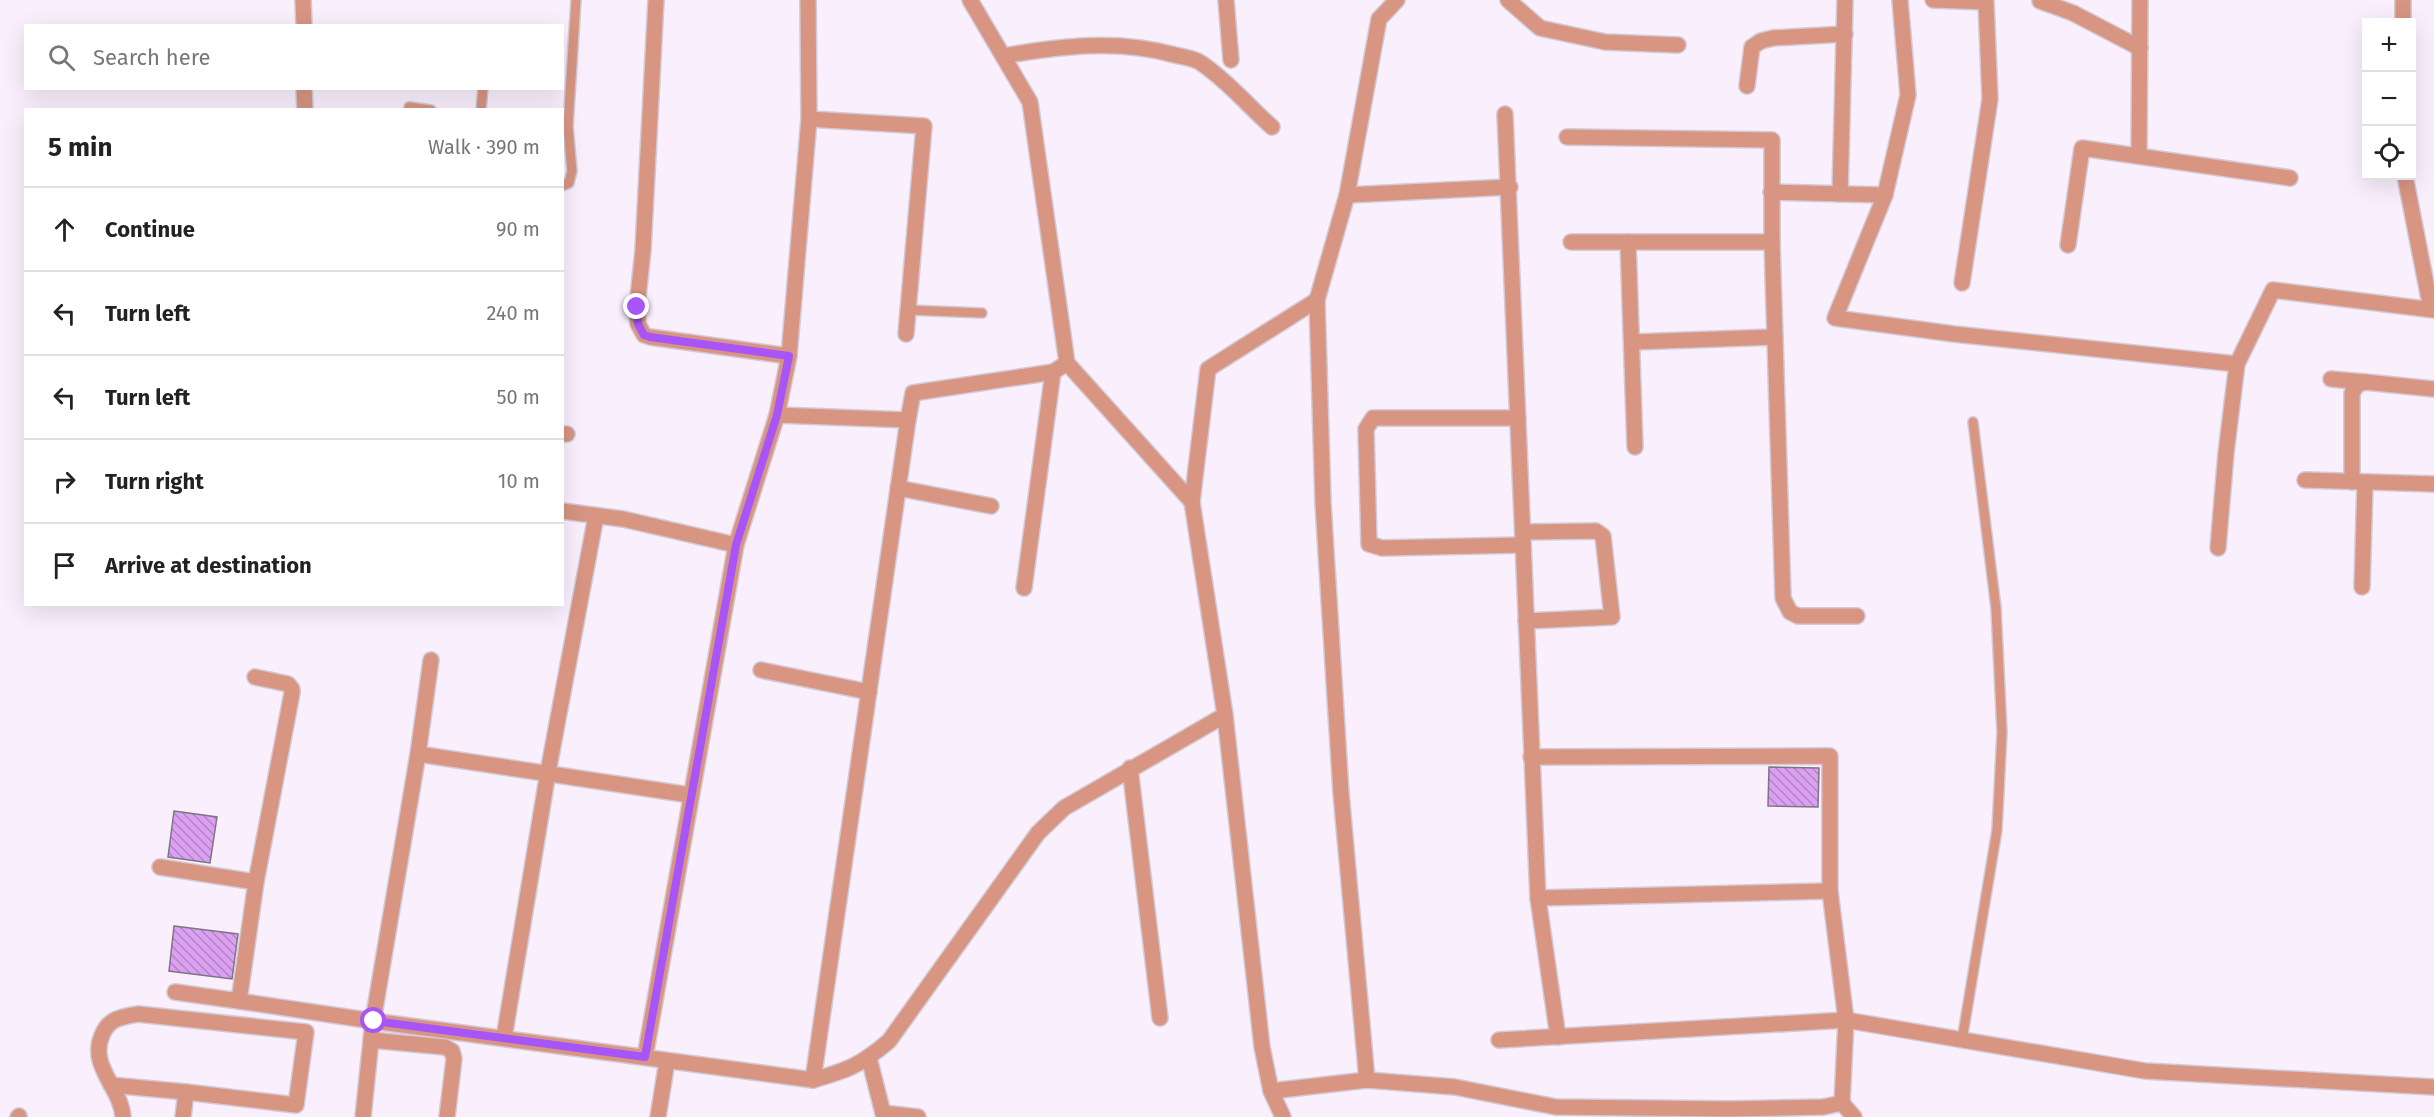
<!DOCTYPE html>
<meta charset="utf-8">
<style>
:root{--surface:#fff;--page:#f2f2f2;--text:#222;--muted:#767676;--line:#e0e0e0}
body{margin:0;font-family:"Fira Sans",sans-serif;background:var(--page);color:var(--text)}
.controls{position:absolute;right:18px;top:18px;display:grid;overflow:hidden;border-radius:0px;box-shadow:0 6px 24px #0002}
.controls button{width:54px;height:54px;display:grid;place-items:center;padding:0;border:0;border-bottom:2px solid var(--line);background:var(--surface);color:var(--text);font:30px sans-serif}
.stop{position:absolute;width:18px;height:18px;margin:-14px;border:4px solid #a855f7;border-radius:50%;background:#fff}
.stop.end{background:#a855f7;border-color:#fff;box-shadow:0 2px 6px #0008}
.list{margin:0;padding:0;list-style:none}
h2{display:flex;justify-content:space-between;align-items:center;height:78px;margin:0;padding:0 24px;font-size:26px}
h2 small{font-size:20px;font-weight:400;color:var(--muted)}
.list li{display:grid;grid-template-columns:39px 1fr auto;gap:18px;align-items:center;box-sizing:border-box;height:84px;padding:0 24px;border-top:2px solid var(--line)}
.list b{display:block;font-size:22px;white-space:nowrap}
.list em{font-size:20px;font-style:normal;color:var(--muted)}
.icon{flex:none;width:33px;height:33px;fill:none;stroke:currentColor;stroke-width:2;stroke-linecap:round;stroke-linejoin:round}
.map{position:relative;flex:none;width:2434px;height:1117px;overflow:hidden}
.search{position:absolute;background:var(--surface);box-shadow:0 6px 24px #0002;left:24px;top:24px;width:540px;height:66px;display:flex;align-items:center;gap:15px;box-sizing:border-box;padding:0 21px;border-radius:0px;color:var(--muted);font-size:22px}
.panel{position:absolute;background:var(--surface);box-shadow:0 6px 24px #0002;left:24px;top:108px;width:540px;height:498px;border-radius:0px}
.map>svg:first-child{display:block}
.building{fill:url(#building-back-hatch);stroke:#7f7484;stroke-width:1.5}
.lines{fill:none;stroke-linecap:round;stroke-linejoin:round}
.service-casing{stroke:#d3cad6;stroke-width:12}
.minor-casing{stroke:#d3cad6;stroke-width:18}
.service{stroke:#d79582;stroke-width:9}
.minor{stroke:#d79582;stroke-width:15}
.route{stroke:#a855f7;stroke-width:8}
</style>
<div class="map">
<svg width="2434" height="1117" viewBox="0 0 2434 1117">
<defs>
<pattern id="building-back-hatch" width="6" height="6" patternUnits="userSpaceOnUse" patternTransform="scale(1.5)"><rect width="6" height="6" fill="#dba0f1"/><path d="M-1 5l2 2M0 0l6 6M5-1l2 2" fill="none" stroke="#b383c4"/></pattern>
</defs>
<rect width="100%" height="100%" fill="#f9effd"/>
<g class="building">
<path d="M1769 767 1819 768 1818 807 1768 806Z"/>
<path d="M174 811 217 817 210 863 168 857Z"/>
<path d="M174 926 238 934 232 979 169 971Z"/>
</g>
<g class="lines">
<g class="service-casing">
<g id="service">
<path d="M409 107 431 110"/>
<path d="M481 110 483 88"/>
<path d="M562 186 569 183 572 171 568 126 576 0"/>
<path d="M908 310 982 313"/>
<path d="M1962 1040 1997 830 2002 732 1996 608 1973 422"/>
</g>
</g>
<g class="minor-casing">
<g id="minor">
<path d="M303 0 304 26"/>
<path d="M656 0 643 250 637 307 638 324 644 335 650 337 789 356"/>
<path d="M970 0 1030 102 1067 363 1192 502 1225 715 1262 1047 1271 1091 1283 1117"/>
<path d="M1226 0 1231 60"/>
<path d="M1508 0 1540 28 1605 42 1678 45"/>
<path d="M1900 0 1908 95 1885 195 1835 318 1954 334 2237 364"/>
<path d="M1933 0 1986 2 1990 99 1962 283"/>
<path d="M2040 1 2073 13 2140 48"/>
<path d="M2403 22V0"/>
<path d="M1003 56C1061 46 1117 39 1175 55 1183 57 1194 58 1201 63 1228 81 1248 106 1272 127"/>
<path d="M1747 86 1752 47 1761 41 1773 38 1845 34"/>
<path d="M304 88 305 110"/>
<path d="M1505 114 1538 898 1558 1037"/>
<path d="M809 119 924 126 906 334"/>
<path d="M1567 137 1772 140V242L1783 598 1790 612 1798 616H1857"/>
<path d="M2139 156 2140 0"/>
<path d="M2405 176 2431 309"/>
<path d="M1771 192 1885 195"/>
<path d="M1840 194 1845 0"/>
<path d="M1347 195 1510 187"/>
<path d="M1571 242H1772"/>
<path d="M1628 242 1635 447"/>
<path d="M2068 245 2082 148 2290 178"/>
<path d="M1633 342 1775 337"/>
<path d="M2331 379 2365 382"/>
<path d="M777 415 908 420 913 393 1053 372 1067 363"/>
<path d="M1518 418H1373L1366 429 1369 544 1382 548 1523 545"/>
<path d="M562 434H567"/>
<path d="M2305 480 2434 484"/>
<path d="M2352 482V393L2357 385 2365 382 2434 389"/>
<path d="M898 488 991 506"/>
<path d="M1192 502 1208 369 1317 300"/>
<path d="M562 511 623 519 736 545"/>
<path d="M1523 532 1596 531 1603 536 1612 617 1526 621"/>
<path d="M2218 548 2226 453 2237 364 2273 290 2434 310"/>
<path d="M2362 587 2365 483"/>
<path d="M1024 588 1053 372"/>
<path d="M761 670 869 692"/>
<path d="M255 677 288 684 292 689V693L256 882 239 1001 373 1021 813 1080C848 1070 861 1065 889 1041L1038 833 1064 808 1225 715"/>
<path d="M418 754 431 660"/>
<path d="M1130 768 1160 1018"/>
<path d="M160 867 256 882"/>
<path d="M1538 898 1830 891"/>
<path d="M175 992 239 1001"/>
<path d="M504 1038 548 772 596 516"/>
<path d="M371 1040 445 1047 452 1051 454 1059 447 1117"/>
<path d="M1499 1040 1846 1020 1830 891V756L1531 757"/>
<path d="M645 1057 736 545 777 415 789 356 809 119 808 0"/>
<path d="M869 1058 884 1117"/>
<path d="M813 1080 908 420"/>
<path d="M1367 1080 1341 793 1323 503 1317 300 1347 195 1379 19 1397 0"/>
<path d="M111 1085 186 1092 183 1117"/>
<path d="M1271 1091 1367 1080 1455 1087 1556 1107 1729 1109 1823 1107 1842 1103 1846 1020 2145 1071 2434 1087"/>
<path d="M1842 1103 1854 1117"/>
<path d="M883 1113 918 1117"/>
<path d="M18 1117 19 1116"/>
<path d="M123 1117C121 1087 87 1065 103 1033 110 1018 122 1017 138 1014L306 1032 296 1105 186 1092"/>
<path d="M363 1117 373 1021 418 754 690 795"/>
<path d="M658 1117 667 1061"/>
</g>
</g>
<use href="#service" class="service"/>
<use href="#minor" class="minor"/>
</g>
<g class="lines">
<path class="route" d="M374 1021 645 1057 736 545 777 415 789 356 650 337 644 335 638 324 637 307"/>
</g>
</svg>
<div class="controls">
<button>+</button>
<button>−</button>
<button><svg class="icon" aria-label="locate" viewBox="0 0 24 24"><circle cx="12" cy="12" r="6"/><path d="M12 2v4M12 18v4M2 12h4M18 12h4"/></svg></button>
</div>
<div class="stop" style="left:374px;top:1021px"></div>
<div class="stop end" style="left:637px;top:307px"></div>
<div class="search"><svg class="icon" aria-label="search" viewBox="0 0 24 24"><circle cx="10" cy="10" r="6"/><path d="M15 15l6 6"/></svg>Search here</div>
<section class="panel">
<h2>5 min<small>Walk · 390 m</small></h2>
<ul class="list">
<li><svg class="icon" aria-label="ahead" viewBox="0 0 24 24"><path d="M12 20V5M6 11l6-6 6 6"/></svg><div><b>Continue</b></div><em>90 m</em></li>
<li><svg class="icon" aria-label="left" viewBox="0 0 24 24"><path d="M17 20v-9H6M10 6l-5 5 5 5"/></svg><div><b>Turn left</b></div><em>240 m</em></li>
<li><svg class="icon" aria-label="left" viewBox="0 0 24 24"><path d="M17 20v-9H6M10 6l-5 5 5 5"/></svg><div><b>Turn left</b></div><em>50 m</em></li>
<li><svg class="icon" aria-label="right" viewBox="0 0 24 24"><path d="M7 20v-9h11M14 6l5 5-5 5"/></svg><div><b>Turn right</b></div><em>10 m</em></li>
<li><svg class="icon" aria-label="arrive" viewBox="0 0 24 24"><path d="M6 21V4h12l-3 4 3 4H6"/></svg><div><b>Arrive at destination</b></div></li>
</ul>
</section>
</div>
